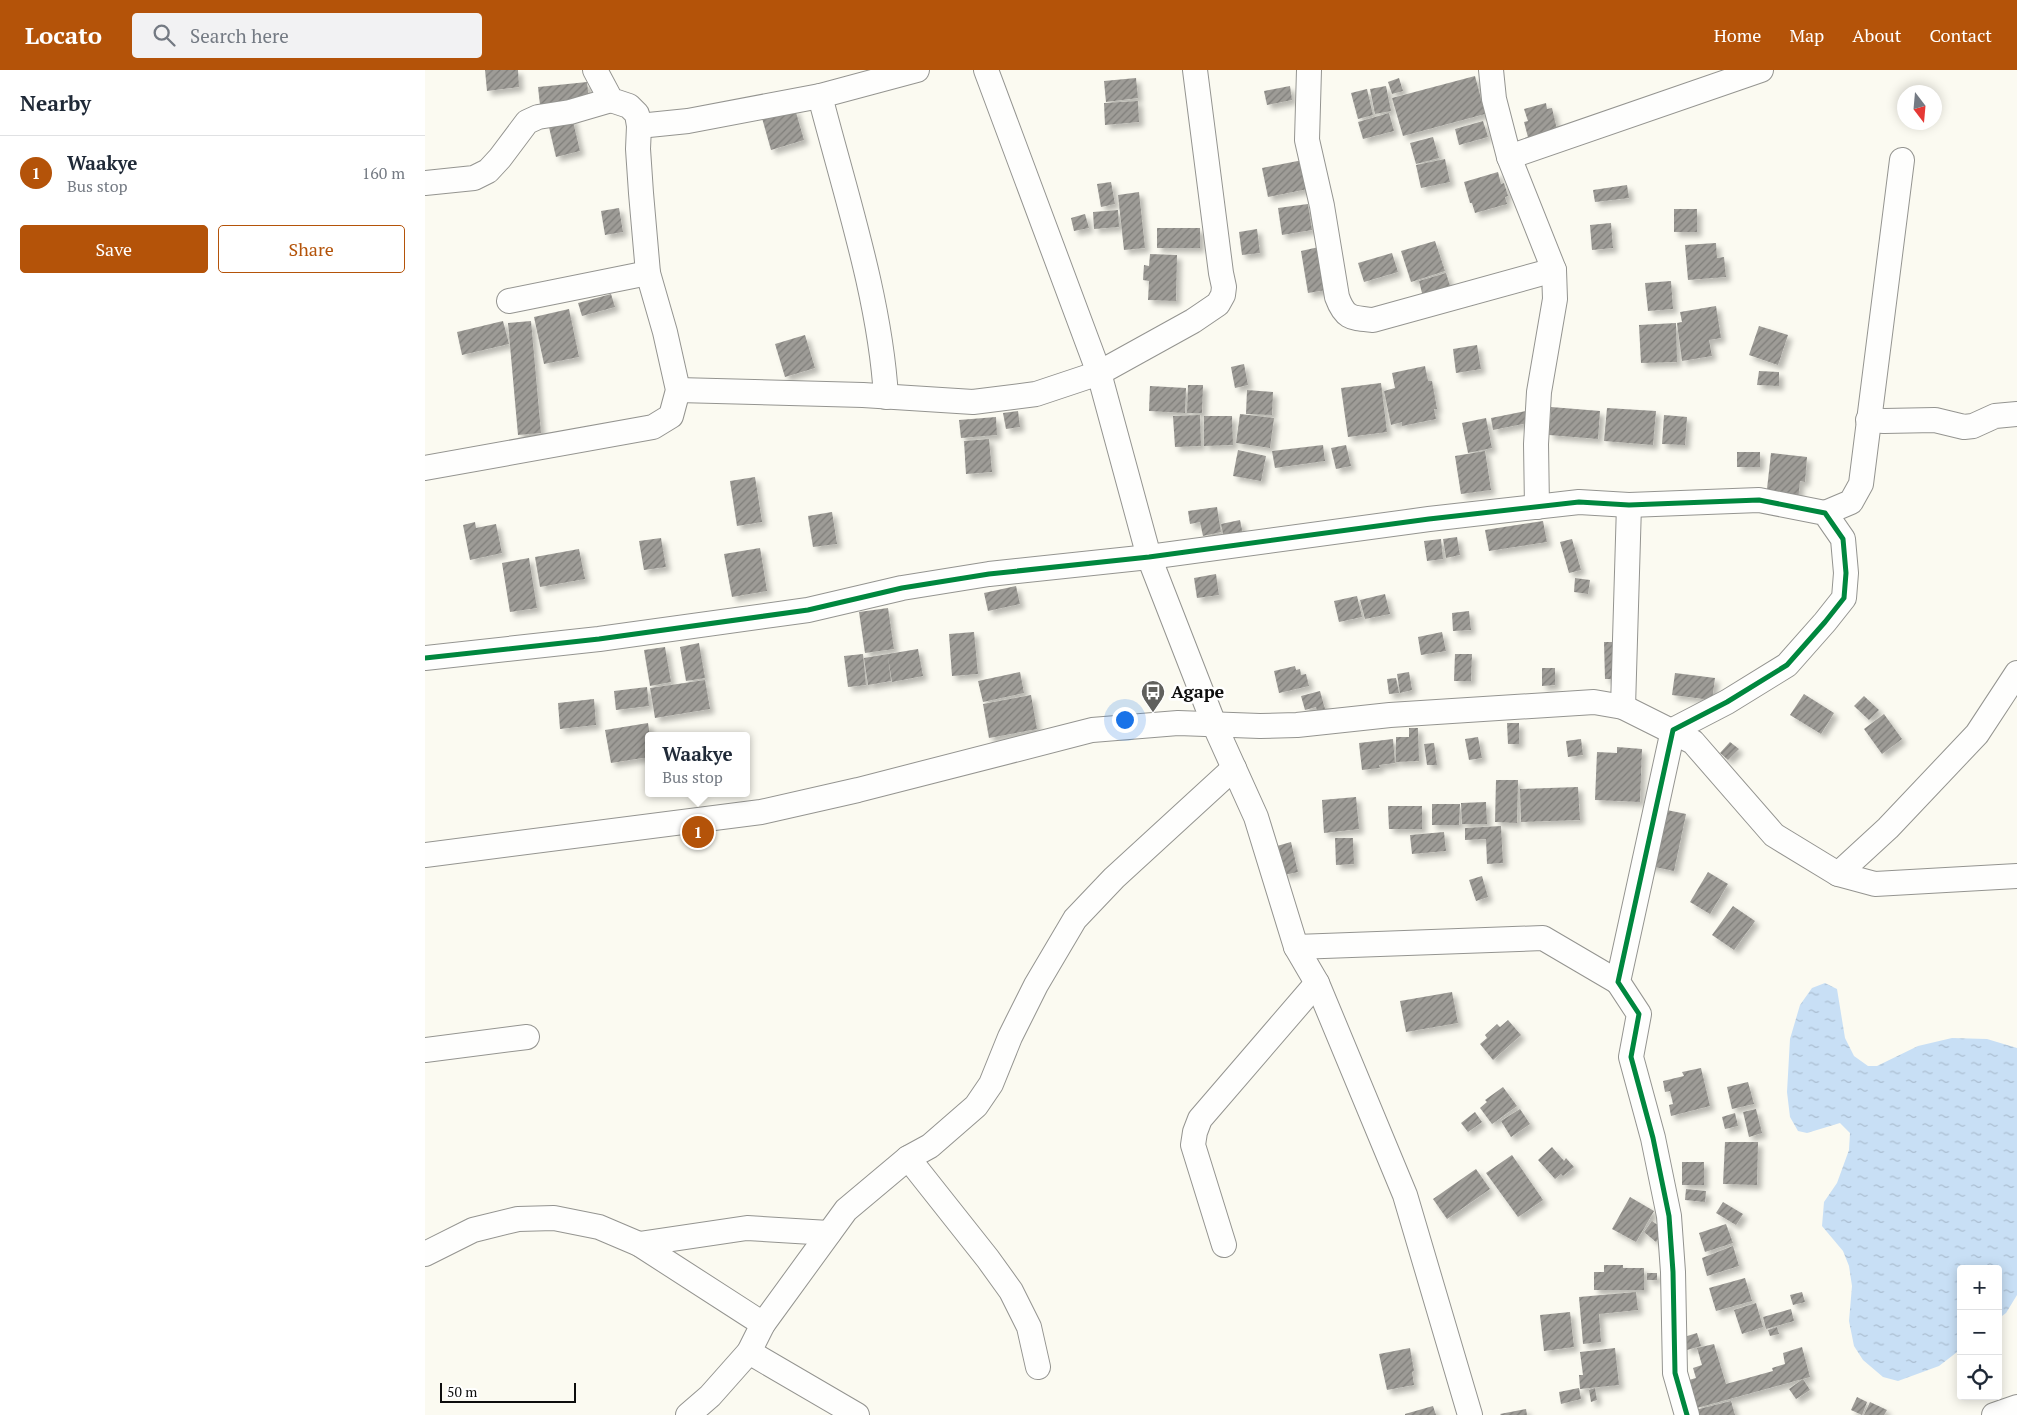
<!DOCTYPE html>
<meta charset="utf-8">
<style>
:root{--surface:#fff;--page:#f2f2f3;--text:#1f2937;--muted:#747a83;--line:#e0e1e3;--accent:#b45309}
body{margin:0;font-family:"PT Serif",serif;background:var(--page);color:var(--text)}
.controls{position:absolute;right:15px;bottom:15px;display:grid;overflow:hidden;border-radius:5px;box-shadow:0 2px 12px #0003}
.controls button{width:45px;height:45px;display:grid;place-items:center;padding:0;border:0;border-bottom:1px solid var(--line);background:var(--surface);color:var(--text);font:25px sans-serif}
.compass{position:absolute;left:1472px;top:15px;width:45px;height:45px;border-radius:50%;background:var(--surface);box-shadow:0 2px 12px #0003;rotate:164deg}
.scale{position:absolute;left:15px;bottom:12px;width:136px;box-sizing:border-box;padding-left:5px;border:2px solid #0d0d0d;border-top:0;font-size:14px;line-height:18px;white-space:nowrap;color:#0d0d0d;-webkit-text-stroke:4px #fff;paint-order:stroke}
.you{position:absolute;left:699px;top:649px;width:18px;height:18px;margin:-12px;border:4px solid #fff;border-radius:50%;background:#1a73e8;box-shadow:0 0 0 8px #1a73e833}
.badge{display:grid;place-items:center;width:32px;height:32px;border-radius:50%;background:var(--accent);color:#fff;font-size:16px;font-weight:700}
.pin{position:absolute;translate:-50% -50%;border:2px solid #fff;box-shadow:0 1px 5px #0006}
.popup{position:absolute;left:220px;top:662px;width:105px;height:65px;box-sizing:border-box;display:grid;place-content:center;border-radius:5px;background:var(--surface);filter:drop-shadow(0 1px 4px #0005);font-size:16px;white-space:nowrap;color:var(--muted)}
.popup b{font-size:19px;color:var(--text)}
.popup::after{content:'';position:absolute;left:50%;top:100%;margin-left:-10px;border:10px solid transparent;border-top-color:var(--surface)}
.list{margin:0;padding:0;list-style:none}
h2{display:flex;justify-content:space-between;align-items:center;height:65px;margin:0;padding:0 20px;font-size:21px}
h2 small{font-size:16px;font-weight:400;color:var(--muted)}
.list li{display:grid;grid-template-columns:32px 1fr auto;gap:15px;align-items:center;box-sizing:border-box;height:75px;padding:0 20px;border-top:1px solid var(--line)}
.list b{display:block;font-size:19px;white-space:nowrap}
.list p{margin:0;font-size:16px;white-space:nowrap;color:var(--muted)}
.list em{font-size:16px;font-style:normal;color:var(--muted)}
.actions{display:flex;gap:10px;padding:15px 20px}
.actions a{flex:1;padding:11px 0;border:1px solid var(--accent);border-radius:5px;text-align:center;font-size:18px;color:var(--accent)}
.actions .main{background:var(--accent);color:#fff}
.icon{flex:none;width:28px;height:28px;fill:none;stroke:currentColor;stroke-width:2;stroke-linecap:round;stroke-linejoin:round}
.map{position:relative;flex:none;width:1592px;height:1345px;overflow:hidden}
header{display:flex;align-items:center;gap:30px;box-sizing:border-box;height:70px;padding:0 25px;background:var(--accent);color:#fff}
header strong{font-size:24px}
nav{display:flex;gap:28px;margin-inline-start:auto;font-size:18px}
.search{width:350px;height:45px;background:var(--page);display:flex;align-items:center;gap:12px;box-sizing:border-box;padding:0 18px;border-radius:5px;color:var(--muted);font-size:19px}
main{display:flex}
aside{flex:1;background:var(--surface)}
.map>svg:first-child{display:block}
.water{fill:url(#water-ripples)}
.building{fill:url(#building-hatch);filter:url(#shadow)}
.lines{fill:none;stroke-linecap:round;stroke-linejoin:round}
.minor-casing{stroke:#949490;stroke-width:26}
.minor{stroke:#fefefd;stroke-width:24}
.cycleway-casing{stroke:#fff;stroke-width:8}
.cycleway{stroke:#00873e;stroke-width:5}
.labels{text-anchor:middle;stroke-width:5;stroke-linejoin:round;paint-order:stroke}
.poi-label{font-size:18px;font-weight:bold;fill:#0d0d0d;stroke:#fff;text-anchor:start}
</style>
<header>
<strong>Locato</strong>
<div class="search"><svg class="icon" aria-label="search" viewBox="0 0 24 24"><circle cx="10" cy="10" r="6"/><path d="M15 15l6 6"/></svg>Search here</div>
<nav><a>Home</a><a>Map</a><a>About</a><a>Contact</a></nav>
</header>
<main>
<aside>
<h2>Nearby<small></small></h2>
<ul class="list">
<li><span class="badge">1</span><div><b>Waakye</b><p>Bus stop</p></div><em>160 m</em></li>
</ul>
<div class="actions"><a class="main">Save</a><a>Share</a></div>
</aside>
<div class="map">
<svg width="1592" height="1345" viewBox="0 0 1592 1345">
<defs>
<pattern id="water-ripples" width="26" height="14" patternUnits="userSpaceOnUse" patternTransform="scale(1.25)"><rect width="26" height="14" fill="#c8dff5"/><path d="M2 4q2-2 4 0t4 0M15 11q2-2 4 0t4 0" fill="none" stroke="#abbed1"/></pattern>
<pattern id="building-hatch" width="6" height="6" patternUnits="userSpaceOnUse" patternTransform="scale(1.25)"><rect width="6" height="6" fill="#9e9c97"/><path d="M-1 1l2-2M0 6l6-6M5 7l2-2" fill="none" stroke="#7f7e7a"/></pattern>
<filter id="shadow"><feDropShadow dx="4.5" dy="4.5" stdDeviation="2.5" flood-color="#0004"/></filter>
</defs>
<rect width="100%" height="100%" fill="#fbfaf1"/>
<path class="water" d="M1400 913 1412 919 1420 968 1429 986 1443 996H1452L1493 976 1527 968 1562 969 1592 978V1225L1581 1243 1573 1249V1199H1536V1279L1514 1296 1473 1311 1458 1307 1438 1290 1429 1276 1424 1251 1427 1216 1424 1196 1418 1181 1397 1156 1399 1132 1412 1113 1424 1080 1425 1063 1415 1053 1382 1063 1373 1061 1365 1047 1362 1022 1365 969 1375 935 1387 918Z"/>
<g class="building">
<path d="M60 0H93L94 17 62 21Z"/>
<path d="M1050 6 1060 44 978 66 967 28Z"/>
<path d="M711 8 713 28 681 32 679 11Z"/>
<path d="M974 8 978 21 967 24 963 12Z"/>
<path d="M162 12 164 30 115 35 113 17Z"/>
<path d="M865 16 867 30 842 35 839 21Z"/>
<path d="M961 16 966 41 950 44 945 19Z"/>
<path d="M942 19 948 45 933 49 926 23Z"/>
<path d="M713 31 714 52 680 55 679 33Z"/>
<path d="M1121 33 1122 39 1127 38 1133 64 1104 71 1099 52 1103 51 1099 39Z"/>
<path d="M370 39 379 70 346 80 337 48Z"/>
<path d="M964 43 969 61 938 69 933 52Z"/>
<path d="M147 47 155 81 131 87 123 53Z"/>
<path d="M1058 51 1063 67 1034 75 1030 59Z"/>
<path d="M1008 67 1014 88 991 94 985 73Z"/>
<path d="M883 89 888 118 843 127 837 98Z"/>
<path d="M1020 89 1025 112 996 118 991 95Z"/>
<path d="M1073 102 1076 114 1079 113 1083 126 1080 127 1082 134 1050 143 1047 133H1045L1039 112Z"/>
<path d="M686 112 690 134 676 137 672 114Z"/>
<path d="M1202 115 1204 128 1170 132 1168 120Z"/>
<path d="M714 122 720 178 699 180 693 125Z"/>
<path d="M883 134 887 160 857 165 853 138Z"/>
<path d="M194 138 198 162 180 165 176 141Z"/>
<rect x="1249" y="139" width="23" height="23"/>
<path d="M693 140 694 157 669 159 668 142Z"/>
<path d="M660 144 664 158 649 161 646 148Z"/>
<path d="M1186 153 1188 178 1167 180 1165 155Z"/>
<rect x="732" y="158" width="43" height="20"/>
<path d="M832 159 835 183 817 185 814 162Z"/>
<path d="M1010 171 1020 201 986 212 976 181Z"/>
<path d="M1291 173 1292 188 1299 187 1301 207 1263 210 1260 175Z"/>
<path d="M894 177 901 220 883 223 876 181Z"/>
<path d="M967 183 973 202 939 212 933 193Z"/>
<path d="M725 184 752 185 751 231 723 230 724 211 718 210 719 195 724 196Z"/>
<path d="M1021 203 1026 219 998 227 994 211Z"/>
<path d="M1246 211 1248 239 1223 241 1220 213Z"/>
<path d="M186 224 190 237 157 246 153 233Z"/>
<path d="M1291 236 1296 268 1284 270 1287 286 1257 291 1252 253 1257 252 1255 242Z"/>
<path d="M144 239 154 287 119 294 109 247Z"/>
<path d="M78 251 84 274 37 285 32 262Z"/>
<path d="M106 251 116 363 93 365 83 253Z"/>
<path d="M1251 253 1252 292 1216 293 1214 255Z"/>
<path d="M1334 256 1363 265 1353 295 1324 285Z"/>
<path d="M380 265 390 298 360 307 350 274Z"/>
<path d="M1052 275 1056 299 1031 303 1028 279Z"/>
<path d="M819 294 823 315 810 318 806 297Z"/>
<path d="M1000 296 1003 311H1007L1012 339H1009L1011 349 977 356V352L966 355 959 321 970 318 967 303Z"/>
<path d="M1334 301 1354 302V316L1332 315Z"/>
<path d="M956 313 962 362 923 367 916 318Z"/>
<path d="M763 315H778L777 343H762Z"/>
<path d="M725 316 761 318 760 343 724 341Z"/>
<path d="M822 320 848 322 847 345 821 344Z"/>
<path d="M1126 337 1175 341 1173 369 1124 365Z"/>
<path d="M1182 338 1231 341 1228 375 1179 371Z"/>
<path d="M593 341 595 357 581 359 578 343Z"/>
<path d="M1101 341 1103 353 1068 360 1066 348Z"/>
<path d="M815 344 849 348 845 378 811 373Z"/>
<path d="M775 345 776 376 750 377 748 346Z"/>
<path d="M1239 345 1262 347 1260 375 1237 374Z"/>
<path d="M779 346H807L808 375 779 376Z"/>
<path d="M571 347 572 365 536 368 534 350Z"/>
<path d="M1061 348 1067 378 1043 383 1037 353Z"/>
<path d="M564 369 567 402 541 404 539 371Z"/>
<path d="M898 375 900 391 850 398 847 381Z"/>
<path d="M921 375 926 396 911 399 906 378Z"/>
<path d="M813 380 841 386 836 411 808 406Z"/>
<path d="M1060 381 1066 420 1036 424 1030 386Z"/>
<rect x="1312" y="382" width="23" height="15"/>
<path d="M1346 383 1382 387 1380 412 1375 411 1373 431 1341 428Z"/>
<path d="M330 407 337 452 312 456 305 411Z"/>
<path d="M792 437 796 462 778 466 775 452 765 454 763 441Z"/>
<path d="M407 442 412 474 388 477 383 446Z"/>
<path d="M815 450 818 465 799 469 796 454Z"/>
<path d="M1118 451 1122 472 1064 481 1060 460Z"/>
<path d="M50 452 51 458 71 454 77 483 45 490 38 455Z"/>
<path d="M1032 467 1035 485 1021 488 1018 469Z"/>
<path d="M236 468 241 497 219 500 214 471Z"/>
<path d="M1016 469 1018 489 1002 491 999 471Z"/>
<path d="M1147 469 1156 500 1144 503 1135 472Z"/>
<path d="M335 478 342 521 307 527 299 484Z"/>
<path d="M154 479 160 509 115 517 110 487Z"/>
<path d="M104 488 112 538 85 542 77 493Z"/>
<path d="M791 504 794 525 772 528 769 508Z"/>
<path d="M1150 508 1165 510 1163 524 1149 522Z"/>
<path d="M591 516 595 534 563 541 559 523Z"/>
<path d="M960 524 965 544 940 549 935 530Z"/>
<path d="M932 526 937 547 914 552 909 531Z"/>
<path d="M463 538 469 579 440 583 434 542Z"/>
<path d="M1044 541 1046 560 1028 561 1027 543Z"/>
<path d="M549 562 553 604 527 606 524 564Z"/>
<path d="M1017 562 1021 581 996 585 993 567Z"/>
<path d="M1179 572H1191L1195 609H1180Z"/>
<path d="M274 573 280 608 261 611 255 577Z"/>
<path d="M240 577 246 612 225 616 219 580Z"/>
<path d="M493 579 498 606 467 612 463 587 466 611 443 615 439 588Z"/>
<path d="M438 584 441 615 423 617 419 586Z"/>
<path d="M1030 584H1047L1046 611H1029Z"/>
<path d="M870 596 871 600 875 599 876 605 881 604 884 616 854 623 849 601Z"/>
<path d="M1117 598H1130V615L1117 616Z"/>
<path d="M595 602 599 623 558 632 553 611Z"/>
<path d="M984 602 987 620 975 623 972 604Z"/>
<path d="M1250 603 1290 608 1287 630 1247 625Z"/>
<path d="M971 608 974 623 964 624 962 609Z"/>
<path d="M280 610 285 639 230 648 225 618Z"/>
<path d="M222 617 224 636 191 640 189 621Z"/>
<path d="M895 621 900 639 892 641 891 637 880 640 876 626Z"/>
<path d="M1379 624 1409 643 1396 664 1365 645Z"/>
<path d="M606 625 612 659 564 668 558 634Z"/>
<path d="M1439 626 1454 640 1444 650 1429 636Z"/>
<path d="M169 629 171 655 135 659 133 633Z"/>
<path d="M1459 644 1477 669 1457 684 1439 659Z"/>
<path d="M223 653 225 666 224 687 186 693 180 660Z"/>
<path d="M1082 653H1094V674H1083Z"/>
<path d="M984 658H993L994 691 971 692V667H984Z"/>
<path d="M1053 667 1057 688 1044 690 1040 669Z"/>
<path d="M968 669 970 693 954 695 955 698 937 700 934 673Z"/>
<path d="M1156 669 1158 685 1143 687 1141 671Z"/>
<path d="M1305 672 1314 679 1303 690 1295 683Z"/>
<path d="M1009 673 1012 695H1002L999 674Z"/>
<path d="M1192 677 1217 679 1215 732 1170 730 1172 682 1192 683Z"/>
<path d="M1071 710H1093L1092 753 1070 752Z"/>
<path d="M1153 717 1155 750 1096 752 1095 719Z"/>
<path d="M931 727 934 759 899 763 897 730Z"/>
<path d="M1061 732 1062 754H1037L1036 733Z"/>
<path d="M1007 734H1035L1034 755H1007Z"/>
<path d="M963 736H997V759H964Z"/>
<path d="M1232 738 1261 744 1249 801 1220 795Z"/>
<path d="M1076 756 1078 793 1062 794 1061 769 1040 770V758Z"/>
<path d="M1019 762 1021 781 987 784 985 765Z"/>
<path d="M910 768H928L929 794 911 795Z"/>
<path d="M866 772 873 802 859 805 852 776Z"/>
<path d="M1283 802 1303 814 1285 844 1265 832Z"/>
<path d="M1057 806 1063 827 1051 831 1044 810Z"/>
<path d="M1308 836 1330 851 1309 880 1287 865Z"/>
<path d="M1027 922 1033 953 981 962 975 931Z"/>
<path d="M1083 950 1096 965 1068 990 1055 974 1062 968 1060 965 1072 954 1075 957Z"/>
<path d="M1276 998 1285 1036 1246 1046 1244 1035 1248 1034 1245 1021 1240 1022 1238 1011 1259 1006 1257 1002Z"/>
<path d="M1323 1012 1329 1034 1307 1039 1302 1017Z"/>
<path d="M1078 1017 1092 1036 1067 1054 1055 1038 1062 1032 1060 1030Z"/>
<path d="M1095 1039 1105 1054 1086 1067 1076 1051Z"/>
<path d="M1331 1039 1337 1063 1324 1067 1318 1042Z"/>
<path d="M1050 1042 1057 1052 1043 1062 1036 1053Z"/>
<path d="M1310 1043 1313 1056 1300 1059 1297 1047Z"/>
<path d="M1300 1072H1333L1332 1115 1298 1114Z"/>
<path d="M1127 1077 1139 1091 1141 1088 1149 1097 1138 1106 1136 1104 1130 1109 1113 1090Z"/>
<path d="M1087 1085 1118 1130 1093 1147 1061 1103Z"/>
<rect x="1257" y="1092" width="22" height="23"/>
<path d="M1051 1099 1065 1119 1022 1149 1008 1129Z"/>
<path d="M1261 1119 1281 1121 1280 1132 1260 1130Z"/>
<path d="M1205 1127 1229 1141 1211 1172 1187 1159Z"/>
<path d="M1298 1132 1318 1144 1311 1155 1291 1143Z"/>
<path d="M1227 1151 1240 1160 1231 1172 1219 1162Z"/>
<path d="M1301 1154 1308 1173 1280 1182 1274 1163Z"/>
<path d="M1308 1176 1314 1196 1282 1206 1277 1188Z"/>
<path d="M1179 1195H1198V1198H1219V1220H1169V1202H1179Z"/>
<rect x="1222" y="1203" width="10" height="7"/>
<path d="M1320 1208 1327 1231 1291 1241 1284 1218Z"/>
<path d="M1211 1222 1213 1240 1174 1244 1176 1272 1158 1274 1154 1227Z"/>
<path d="M1377 1222 1380 1232 1368 1235 1365 1225Z"/>
<path d="M1331 1233 1338 1257 1317 1264 1309 1240Z"/>
<path d="M1366 1239 1369 1251 1341 1259 1338 1247Z"/>
<path d="M1145 1242 1149 1277 1119 1281 1115 1245Z"/>
<path d="M1352 1257 1354 1264 1345 1266 1343 1260Z"/>
<path d="M1272 1263 1276 1276 1262 1280 1259 1267Z"/>
<path d="M1289 1274 1301 1314 1348 1301 1347 1298 1360 1294 1358 1283 1377 1277 1385 1307 1272 1338 1264 1310 1271 1308 1268 1298 1277 1295 1272 1278Z"/>
<path d="M985 1278 989 1301 987 1302 989 1315 962 1320 954 1284Z"/>
<path d="M1190 1278 1194 1315 1155 1319 1154 1305H1158L1155 1282Z"/>
<path d="M1378 1309 1385 1320 1371 1329 1364 1319Z"/>
<path d="M1154 1318 1156 1329 1136 1334 1134 1322Z"/>
<path d="M1170 1318 1172 1330 1166 1332 1164 1320Z"/>
<path d="M1432 1327 1442 1332 1437 1345 1426 1340Z"/>
<path d="M1306 1331 1310 1345H1271L1270 1340Z"/>
<path d="M1445 1332 1462 1340 1459 1345H1439Z"/>
<path d="M1008 1336 1011 1345H980V1344Z"/>
<path d="M1101 1339 1102 1345H1076L1075 1344Z"/>
</g>
<g class="lines">
<g class="minor-casing">
<g id="minor">
<path d="M561 0 674 303 724 487 789 654 831 747 871 877 892 913 980 1125 1045 1345"/>
<path d="M884 0 882 70 897 136 912 227C920 249 927 248 948 250L1129 200"/>
<path d="M1066 0 1069 29 1084 87 1129 200 1130 229 1114 322 1111 374 1112 437"/>
<path d="M395 26C420 123 455 227 461 327"/>
<path d="M214 56 263 51 395 26 492 0"/>
<path d="M1084 87 1336 0"/>
<path d="M0 113 49 108 63 101 75 88 102 52 113 47 145 42 186 30"/>
<path d="M84 231 223 203"/>
<path d="M253 320 438 325 548 332 611 324 674 303 768 251 793 234 798 225 799 217 796 203 770 0"/>
<path d="M1443 350 1459 351 1510 350 1539 357 1548 356 1570 346 1592 344"/>
<path d="M0 398 228 357 246 346 253 320 240 262 223 203 216 123 213 79 214 56 212 44 204 36 186 30 170 0"/>
<path d="M1400 443 1426 432 1436 414 1477 90"/>
<path d="M0 588 174 569 383 540 477 518 564 504 724 487 1004 449 1154 432 1204 435 1334 430 1400 443 1418 469 1421 503 1419 528 1400 552 1362 595 1302 632 1248 660 1193 912 1214 944 1206 987 1228 1068 1244 1146 1248 1202 1250 1303 1262 1345"/>
<path d="M1198 637 1204 435"/>
<path d="M0 785 336 742 433 720 667 660 753 653 835 656 872 655 965 645 1169 632 1198 637 1268 672 1349 765 1413 804 1450 814 1592 806"/>
<path d="M1413 804 1463 758 1552 664 1592 603"/>
<path d="M871 877 1118 868 1193 912"/>
<path d="M0 980 102 967"/>
<path d="M483 1088 563 1189 586 1221 604 1257 613 1297"/>
<path d="M214 1174 322 1158 404 1163"/>
<path d="M799 1175 768 1075 770 1062 775 1049 892 913"/>
<path d="M0 1184 48 1160 93 1149 129 1148 174 1157 214 1174 338 1254"/>
<path d="M324 1282 432 1345"/>
<path d="M263 1345 285 1326 324 1282 338 1254 421 1140 483 1088 505 1076 551 1036 566 1014 585 967 611 915 650 849 689 808 809 698"/>
<path d="M1569 1345 1592 1337"/>
</g>
</g>
<use href="#minor" class="minor"/>
<g class="cycleway-casing">
<path id="cycleway" d="M0 588 174 569 383 540 477 518 564 504 724 487 1004 449 1154 432 1204 435 1334 430 1400 443 1418 469 1421 503 1419 528 1400 552 1362 595 1302 632 1248 660 1193 912 1214 944 1206 987 1228 1068 1244 1146 1248 1202 1250 1303 1262 1345"/>
</g>
<use href="#cycleway" class="cycleway"/>
</g>
<defs>
<g id="bus-pin" transform="scale(1.25)"><path d="M0 17L-7.5 6A9.5 9.5 0 1 1 7.5 6Z" fill="#60605d" stroke="#fff"/><path d="M-5-6H5V4H4V6H2V4H-2V6H-4V4H-5ZM-3.5-4V0h7V-4ZM-3.5 1.2v1.5H-2V1.2ZM2 1.2v1.5H3.5V1.2Z" fill="#fff"/></g>
</defs>
<g fill-rule="evenodd">
<use href="#bus-pin" x="728" y="622"/>
</g>
<g class="labels">
<g class="poi-label">
<text x="746" y="628">Agape</text>
</g>
</g>
</svg>
<div class="controls">
<button>+</button>
<button>−</button>
<button><svg class="icon" aria-label="locate" viewBox="0 0 24 24"><circle cx="12" cy="12" r="6"/><path d="M12 2v4M12 18v4M2 12h4M18 12h4"/></svg></button>
</div>
<svg class="compass" viewBox="-18 -18 36 36"><path d="M0-13l5 13h-10z" fill="#e53935"/><path d="M0 13l5-13h-10z" fill="#747a83"/></svg>
<div class="scale">50 m</div>
<div class="you"></div>
<div class="pin badge" style="left:273px;top:762px">1</div>
<div class="popup"><b>Waakye</b>Bus stop</div>
</div>
</main>
